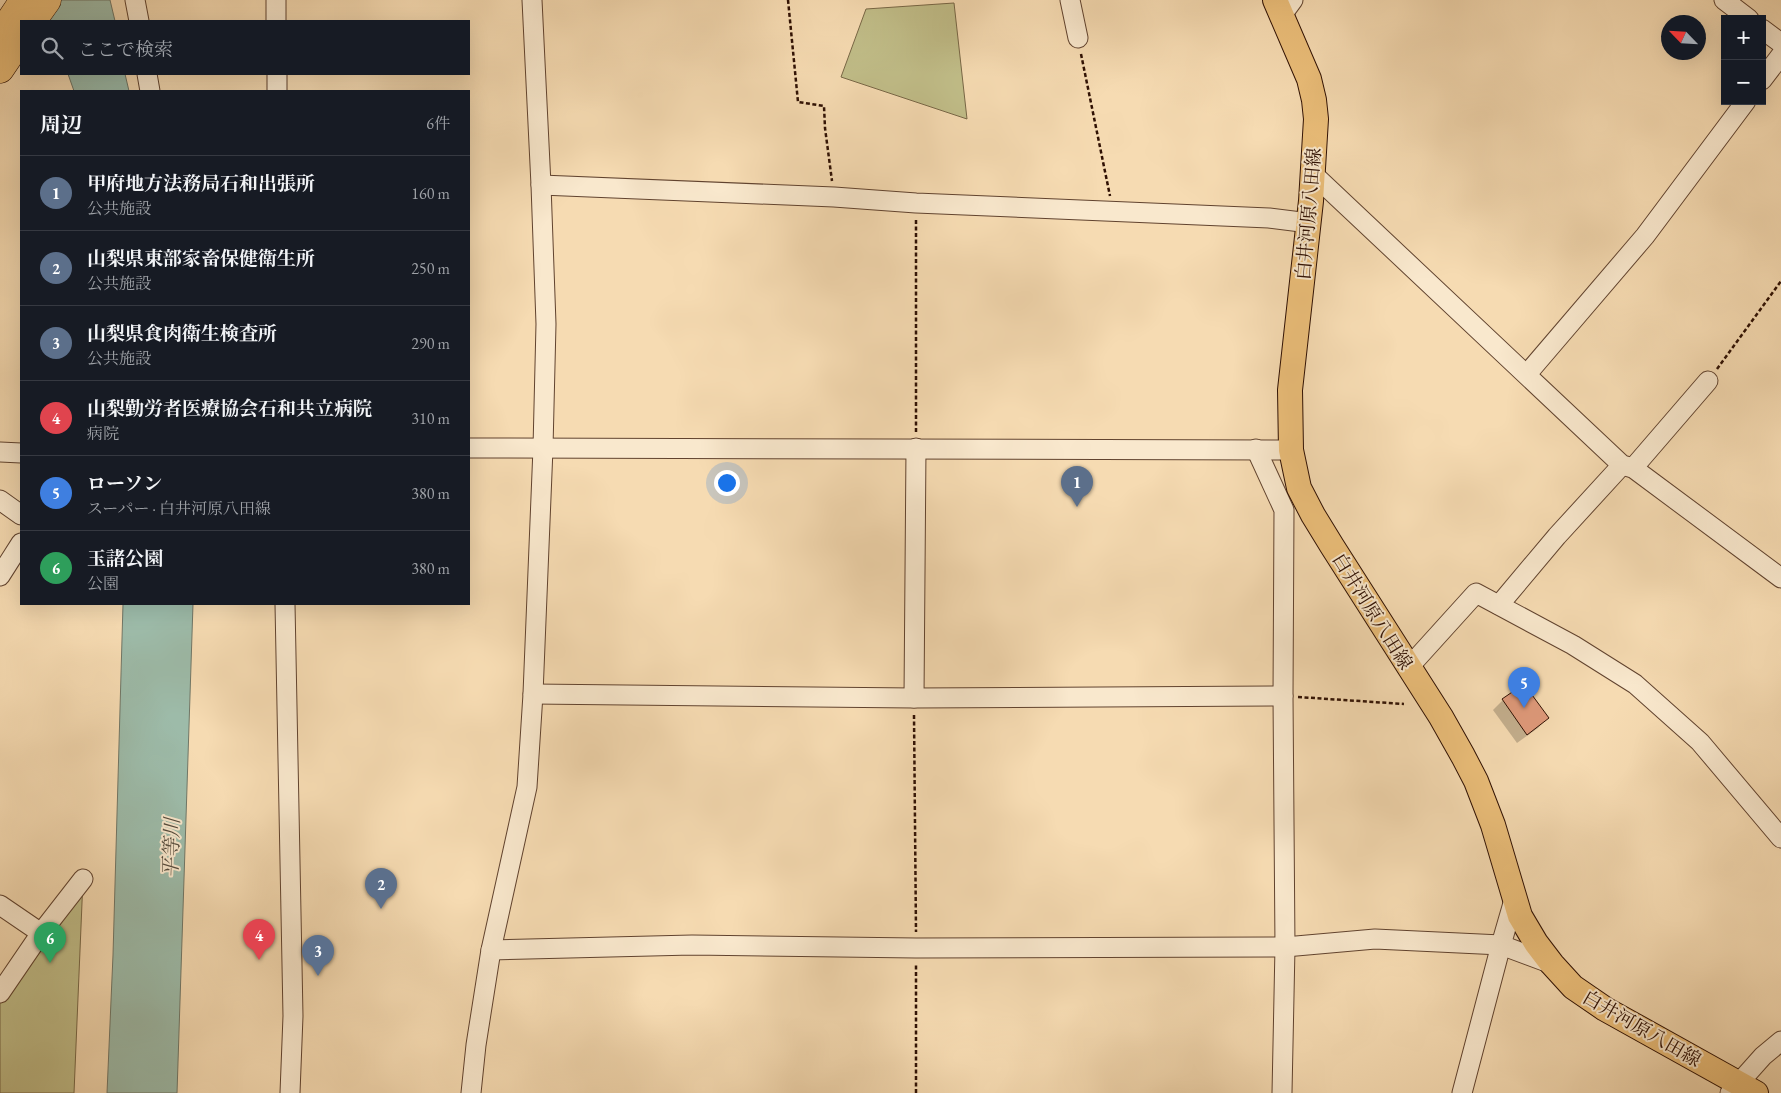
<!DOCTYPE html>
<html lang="ja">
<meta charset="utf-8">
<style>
:root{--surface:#171b24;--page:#242831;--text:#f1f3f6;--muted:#9ea1a6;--line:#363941;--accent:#7c3aed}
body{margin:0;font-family:"EB Garamond","Noto Serif JP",serif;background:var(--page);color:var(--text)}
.controls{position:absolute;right:15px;top:15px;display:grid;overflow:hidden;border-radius:0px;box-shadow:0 5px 20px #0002}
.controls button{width:45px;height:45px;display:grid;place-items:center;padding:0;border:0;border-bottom:1px solid var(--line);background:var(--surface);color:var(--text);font:25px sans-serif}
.compass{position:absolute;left:1661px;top:15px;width:45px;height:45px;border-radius:50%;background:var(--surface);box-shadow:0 5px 20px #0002;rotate:295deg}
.you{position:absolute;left:726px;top:482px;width:18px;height:18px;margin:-12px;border:4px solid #fff;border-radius:50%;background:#1a73e8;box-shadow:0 0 0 8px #1a73e833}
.badge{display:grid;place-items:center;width:32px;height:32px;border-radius:50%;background:var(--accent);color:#fff;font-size:16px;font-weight:700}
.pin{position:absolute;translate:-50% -41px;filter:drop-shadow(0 1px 2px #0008)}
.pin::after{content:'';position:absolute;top:26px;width:18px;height:15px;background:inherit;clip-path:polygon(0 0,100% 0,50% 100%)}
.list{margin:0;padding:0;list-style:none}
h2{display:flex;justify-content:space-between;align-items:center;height:65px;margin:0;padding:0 20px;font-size:21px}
h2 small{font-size:16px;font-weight:400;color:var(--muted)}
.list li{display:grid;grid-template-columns:32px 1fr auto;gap:15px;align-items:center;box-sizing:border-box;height:75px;padding:0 20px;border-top:1px solid var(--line)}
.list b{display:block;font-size:19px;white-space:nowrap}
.list p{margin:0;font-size:16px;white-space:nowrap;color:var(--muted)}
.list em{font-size:16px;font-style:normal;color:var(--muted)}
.icon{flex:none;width:28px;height:28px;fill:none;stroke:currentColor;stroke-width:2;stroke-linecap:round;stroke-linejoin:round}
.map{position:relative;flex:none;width:1781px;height:1093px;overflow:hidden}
.search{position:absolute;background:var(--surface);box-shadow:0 5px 20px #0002;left:20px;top:20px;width:450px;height:55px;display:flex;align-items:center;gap:12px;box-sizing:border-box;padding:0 18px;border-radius:0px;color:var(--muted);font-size:19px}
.panel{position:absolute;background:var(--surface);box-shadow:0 5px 20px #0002;left:20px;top:90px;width:450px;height:515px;border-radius:0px}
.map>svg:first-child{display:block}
.green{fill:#c1be89;stroke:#786746}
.water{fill:#9dbba9;stroke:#717767}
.shadow{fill:#0003}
.building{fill:#e09a7b;stroke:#2f1003}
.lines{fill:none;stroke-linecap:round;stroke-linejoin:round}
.minor-casing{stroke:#61432f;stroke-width:21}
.major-casing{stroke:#2f1003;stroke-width:26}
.highway-casing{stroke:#2f1003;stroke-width:29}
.path{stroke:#2f1003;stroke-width:2.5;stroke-dasharray:4 2.5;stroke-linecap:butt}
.minor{stroke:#f9e8cd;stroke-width:19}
.major{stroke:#ebbe79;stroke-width:24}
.highway{stroke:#ebbe79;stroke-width:28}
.labels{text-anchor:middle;stroke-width:4;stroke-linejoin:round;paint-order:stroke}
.street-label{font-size:19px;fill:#2f1003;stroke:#f9e8cd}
.water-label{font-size:20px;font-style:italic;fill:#564c3d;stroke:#f9e8cd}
</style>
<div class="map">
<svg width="1781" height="1093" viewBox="0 0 1781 1093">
<rect width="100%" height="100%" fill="#f6dbb2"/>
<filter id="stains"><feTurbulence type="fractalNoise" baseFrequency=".004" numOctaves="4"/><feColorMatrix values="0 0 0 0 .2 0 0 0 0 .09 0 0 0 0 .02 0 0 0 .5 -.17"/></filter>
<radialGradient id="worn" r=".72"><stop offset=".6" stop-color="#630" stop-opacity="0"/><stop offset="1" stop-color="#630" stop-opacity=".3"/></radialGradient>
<g class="green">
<path d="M954 3 967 119 841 77 866 9Z"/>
<path d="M83 879 74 1093H0V993Z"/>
</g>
<g class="water">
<path d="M43 0H110L115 21H50Z"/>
<path d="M68 74H125L129 91H74Z"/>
<path d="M123 604H193L177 1093H107L113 955Z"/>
</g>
<path class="shadow" d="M1524 686 1547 718 1538 728 1517 743 1493 710 1503 700Z"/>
<path class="building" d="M1524 684 1549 718 1527 735 1502 699Z"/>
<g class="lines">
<g class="minor-casing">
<g id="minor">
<path d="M135 0 139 21"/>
<path d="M276 0V21"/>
<path d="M1070 0 1078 38"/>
<path d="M1724 0 1749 19"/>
<path d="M1282 15 1293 0"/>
<path d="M1762 29 1781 43"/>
<path d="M147 74 150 91"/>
<path d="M277 74V91"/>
<path d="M1762 80 1781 55"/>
<path d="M1313 174 1622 465 1633 468 1781 578"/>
<path d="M541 185 834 197 916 203 1269 218 1309 223"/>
<path d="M1527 374 1645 236 1746 101"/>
<path d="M469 448 1291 450"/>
<path d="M1256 449 1284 510 1283 696 1285 947 1282 1093"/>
<path d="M0 452 21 453"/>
<path d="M1633 468 1708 381"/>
<path d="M0 500 21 515"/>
<path d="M0 576 21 543"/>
<path d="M285 604 293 1016 290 1093"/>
<path d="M1499 605 1557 536 1622 465"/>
<path d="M1409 667 1476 593 1573 645 1635 684 1700 742 1781 838"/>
<path d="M533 694 914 698 1283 696"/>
<path d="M914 698 916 448"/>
<path d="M0 905 41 933"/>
<path d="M491 950 692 945 916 948 1285 947 1375 939 1501 945 1552 964"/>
<path d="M0 993 41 933 83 879"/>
<path d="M471 1093 476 1045 491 950 527 787 533 694 543 448 546 324 541 185 532 0"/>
<path d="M1462 1093 1501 945 1514 900"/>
<path d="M1730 1093 1763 1056 1781 1041"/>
</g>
</g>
<g class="major-casing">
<path id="major" d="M1275 0 1309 79 1314 100 1316 119 1311 201 1290 390 1291 450 1299 488 1313 515 1332 546 1441 717 1463 756 1476 781 1493 825 1520 916 1536 943 1552 964 1573 987 1605 1009 1756 1093"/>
</g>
<g class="highway-casing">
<g id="highway">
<path d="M32 21 47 0"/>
<path d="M0 36 24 0"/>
<path d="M0 69 21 38"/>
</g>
</g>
<g class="path">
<path d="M788 0 798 102 824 106 825 128 832 181"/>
<path d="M1081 54 1110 196"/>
<path d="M1717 369 1781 281"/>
<path d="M916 432V220"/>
<path d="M1298 697 1404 704"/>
<path d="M914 715 916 932"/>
<path d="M916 1093V965"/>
</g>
<use href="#minor" class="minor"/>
<use href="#major" class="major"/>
<use href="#highway" class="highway"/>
</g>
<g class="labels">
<g class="street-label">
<text transform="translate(1308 214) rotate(-85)" y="7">白井河原八田線</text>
<text transform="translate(1373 611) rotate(58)" y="7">白井河原八田線</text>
<text transform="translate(1642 1028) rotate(30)" y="7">白井河原八田線</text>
</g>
<g class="water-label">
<text transform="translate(171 848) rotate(-88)" y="7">平等川</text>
</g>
</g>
<rect width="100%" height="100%" filter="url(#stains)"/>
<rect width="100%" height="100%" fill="url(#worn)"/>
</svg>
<div class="controls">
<button>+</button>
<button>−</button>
</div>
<svg class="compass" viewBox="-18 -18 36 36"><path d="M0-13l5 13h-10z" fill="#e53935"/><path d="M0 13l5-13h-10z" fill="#9ea1a6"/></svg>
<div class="you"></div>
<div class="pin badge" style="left:1077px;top:507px;background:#5c6f8a">1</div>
<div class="pin badge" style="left:381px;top:909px;background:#5c6f8a">2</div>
<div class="pin badge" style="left:318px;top:976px;background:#5c6f8a">3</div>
<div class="pin badge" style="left:259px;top:960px;background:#e0444e">4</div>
<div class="pin badge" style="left:1524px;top:708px;background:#3f7fe0">5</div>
<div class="pin badge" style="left:50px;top:963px;background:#2e9e5b">6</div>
<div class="search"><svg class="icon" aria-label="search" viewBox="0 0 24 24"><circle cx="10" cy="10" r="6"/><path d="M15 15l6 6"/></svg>ここで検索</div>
<section class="panel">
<h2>周辺<small>6件</small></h2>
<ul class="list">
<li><span class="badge" style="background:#5c6f8a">1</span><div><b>甲府地方法務局石和出張所</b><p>公共施設</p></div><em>160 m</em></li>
<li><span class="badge" style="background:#5c6f8a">2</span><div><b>山梨県東部家畜保健衛生所</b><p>公共施設</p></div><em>250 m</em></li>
<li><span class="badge" style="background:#5c6f8a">3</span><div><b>山梨県食肉衛生検査所</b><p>公共施設</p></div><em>290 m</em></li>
<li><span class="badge" style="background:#e0444e">4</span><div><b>山梨勤労者医療協会石和共立病院</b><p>病院</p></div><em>310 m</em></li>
<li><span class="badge" style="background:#3f7fe0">5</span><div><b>ローソン</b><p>スーパー · 白井河原八田線</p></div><em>380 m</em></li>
<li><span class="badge" style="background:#2e9e5b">6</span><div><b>玉諸公園</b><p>公園</p></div><em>380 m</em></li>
</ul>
</section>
</div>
